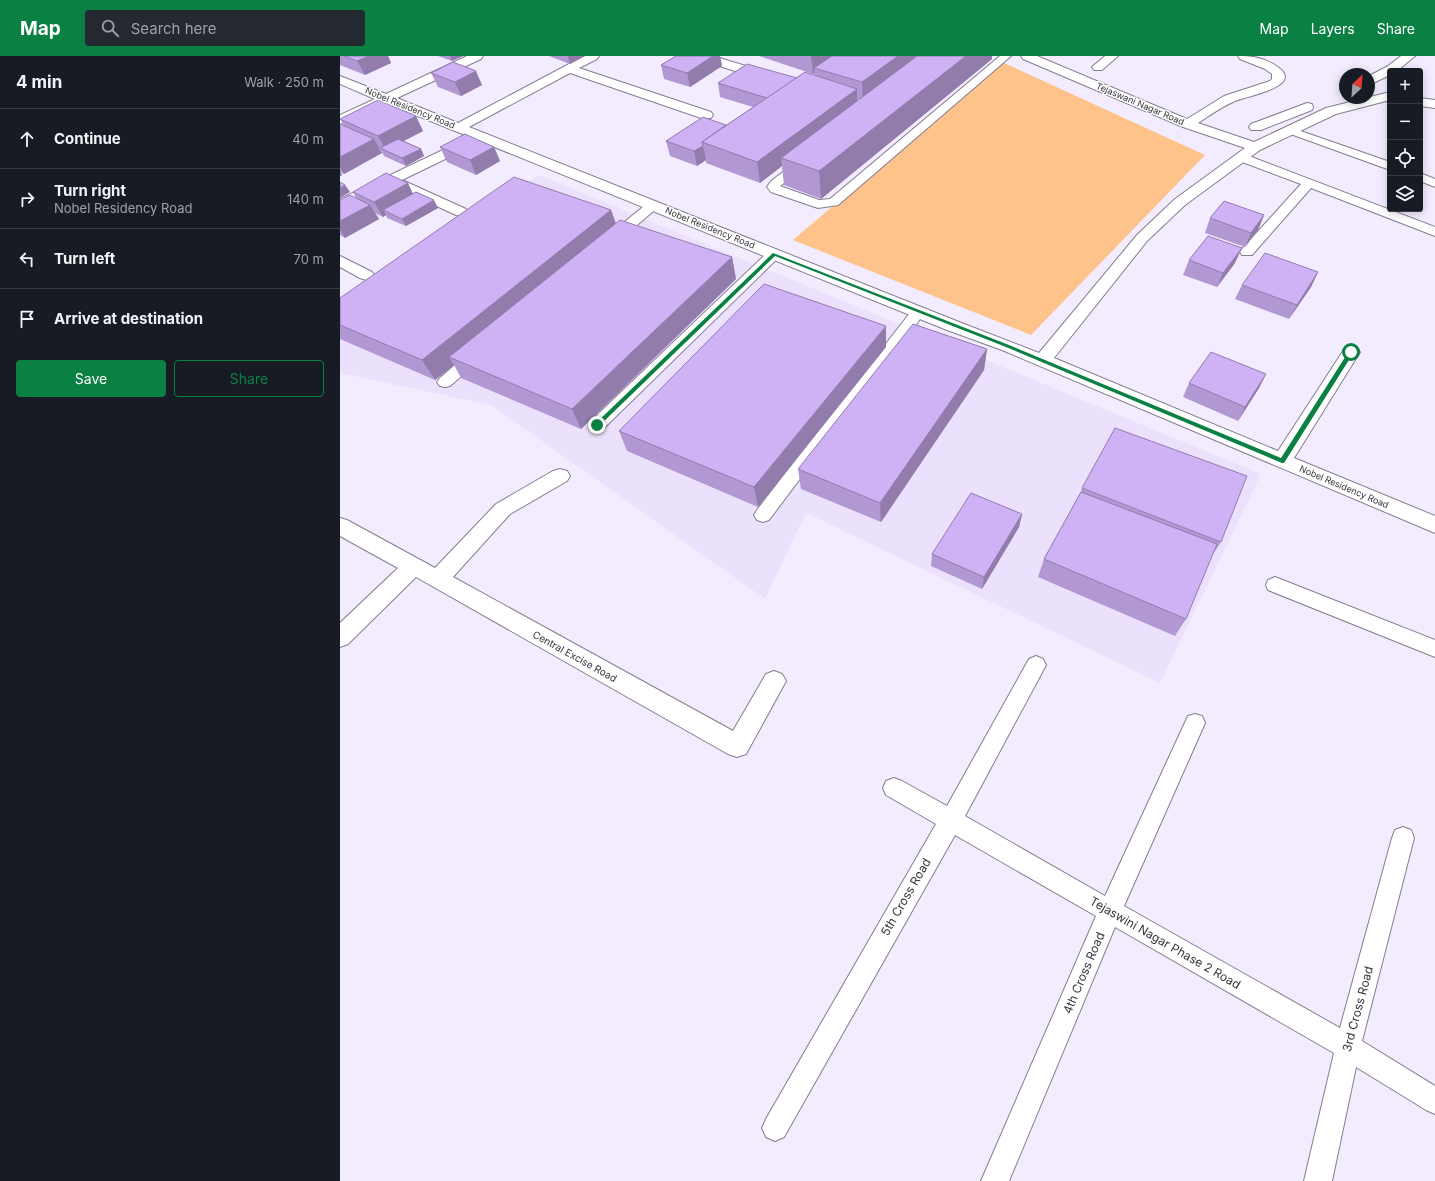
<!DOCTYPE html>
<meta charset="utf-8">
<style>
:root{--surface:#171b24;--page:#242831;--text:#f1f3f6;--muted:#9ea1a6;--line:#363941;--accent:#0b8043}
body{margin:0;font-family:Inter,sans-serif;background:var(--page);color:var(--text)}
.controls{position:absolute;right:12px;top:12px;display:grid;overflow:hidden;border-radius:4px;box-shadow:0 2px 10px #0003}
.controls button{width:36px;height:36px;display:grid;place-items:center;padding:0;border:0;border-bottom:1px solid var(--line);background:var(--surface);color:var(--text);font:20px sans-serif}
.compass{position:absolute;left:999px;top:12px;width:36px;height:36px;border-radius:50%;background:var(--surface);box-shadow:0 2px 10px #0003;rotate:26deg}
.stop{position:absolute;width:12px;height:12px;margin:-9px;border:3px solid #0b8043;border-radius:50%;background:#fff}
.stop.end{background:#0b8043;border-color:#fff;box-shadow:0 1px 4px #0008}
.list{margin:0;padding:0;list-style:none}
h2{display:flex;justify-content:space-between;align-items:center;height:52px;margin:0;padding:0 16px;font-size:17px}
h2 small{font-size:13px;font-weight:400;color:var(--muted)}
.list li{display:grid;grid-template-columns:26px 1fr auto;gap:12px;align-items:center;box-sizing:border-box;height:60px;padding:0 16px;border-top:1px solid var(--line)}
.list b{display:block;font-size:15px;white-space:nowrap}
.list p{margin:0;font-size:13px;white-space:nowrap;color:var(--muted)}
.list em{font-size:13px;font-style:normal;color:var(--muted)}
.actions{display:flex;gap:8px;padding:12px 16px}
.actions a{flex:1;padding:9px 0;border:1px solid var(--accent);border-radius:4px;text-align:center;font-size:14px;color:var(--accent)}
.actions .main{background:var(--accent);color:#fff}
.icon{flex:none;width:22px;height:22px;fill:none;stroke:currentColor;stroke-width:2;stroke-linecap:round;stroke-linejoin:round}
.map{position:relative;flex:none;width:1095px;height:1125px;overflow:hidden}
header{display:flex;align-items:center;gap:24px;box-sizing:border-box;height:56px;padding:0 20px;background:var(--accent);color:#fff}
header strong{font-size:19px}
nav{display:flex;gap:22px;margin-inline-start:auto;font-size:14px}
.search{width:280px;height:36px;background:var(--page);display:flex;align-items:center;gap:10px;box-sizing:border-box;padding:0 14px;border-radius:4px;color:var(--muted);font-size:15px}
main{display:flex}
aside{flex:1;background:var(--surface)}
.map>svg:first-child{display:block}
.built{fill:#ece1fd}
.green{fill:#fec38a}
.lines{fill:none;stroke-linecap:round;stroke-linejoin:round}
.service-casing{stroke:#847c8f;stroke-width:2}
.minor-casing{stroke:#847c8f;stroke-width:2}
.service{fill:#fff;fill-rule:evenodd}
.minor{fill:#fff;fill-rule:evenodd}
.wall{fill:#b298d3}
.shaded-wall{fill:#917cac}
.building{fill:#cfb1f5;stroke:#917cac}
.route{fill:#0b8043}
.labels{text-anchor:middle;stroke-width:3;stroke-linejoin:round;paint-order:stroke}
.far-street-label{font-size:9px;fill:#38353d;stroke:#fdfdfd}
.street-label{font-size:10px;fill:#38353d;stroke:#fdfdfd}
.near-street-label{font-size:12px;fill:#38353d;stroke:#fdfdfd}
</style>
<header>
<strong>Map</strong>
<div class="search"><svg class="icon" aria-label="search" viewBox="0 0 24 24"><circle cx="10" cy="10" r="6"/><path d="M15 15l6 6"/></svg>Search here</div>
<nav><a>Map</a><a>Layers</a><a>Share</a></nav>
</header>
<main>
<aside>
<h2>4 min<small>Walk · 250 m</small></h2>
<ul class="list">
<li><svg class="icon" aria-label="ahead" viewBox="0 0 24 24"><path d="M12 20V5M6 11l6-6 6 6"/></svg><div><b>Continue</b></div><em>40 m</em></li>
<li><svg class="icon" aria-label="right" viewBox="0 0 24 24"><path d="M7 20v-9h11M14 6l5 5-5 5"/></svg><div><b>Turn right</b><p>Nobel Residency Road</p></div><em>140 m</em></li>
<li><svg class="icon" aria-label="left" viewBox="0 0 24 24"><path d="M17 20v-9H6M10 6l-5 5 5 5"/></svg><div><b>Turn left</b></div><em>70 m</em></li>
<li><svg class="icon" aria-label="arrive" viewBox="0 0 24 24"><path d="M6 21V4h12l-3 4 3 4H6"/></svg><div><b>Arrive at destination</b></div></li>
</ul>
<div class="actions"><a class="main">Save</a><a>Share</a></div>
</aside>
<div class="map">
<svg width="1095" height="1125" viewBox="0 0 1095 1125">
<rect width="100%" height="100%" fill="#f3ecfe"/>
<path class="built" d="M199 119 921 418 820 627 466 457 425 543 151 349 0 317V255Z"/>
<path class="green" d="M662 6 865 99 691 279 453 184Z"/>
<g class="lines">
<g class="service-casing">
<g id="service">
<path d="M660 0H671L498 149 478 152 431 136 427 131 431 125 459 104H467L469 107 467 110 440 130 479 144 490 143Z"/>
<path d="M949 71 1050 106V114L945 76 943 74 945 72Z"/>
<path d="M901 97 1095 171V180L971 132 912 199H902L900 196 902 193 961 128 897 104 895 101 897 98Z"/>
<path d="M1080 117 1095 123V131L1080 125Z"/>
<path d="M313 145 317 146 319 149 317 152 276 187H266L264 184 266 181 309 146Z"/>
<path d="M434 194 439 195 441 198 439 201 263 373 257 375 251 373 249 369 251 365 429 195Z"/>
<path d="M578 251 583 253 585 256 583 259 429 464 423 466 417 464 414 459 417 454 573 253Z"/>
<path d="M136 294 141 295 143 299 141 303 110 330 105 331 100 330 97 326 100 322 131 295Z"/>
<path d="M935 521 1095 584V601L928 534 926 529 928 524Z"/>
<path d="M696 600 703 603 706 609 625 760 765 840 848 660 855 658 862 660 865 667 784 850 1000 972 1052 782 1055 774 1063 771 1071 774 1074 782 1022 985 1095 1030V1058L1086 1054 1016 1011 992 1125H964L994 997 775 871 669 1125H641L756 860 615 779 444 1081 435 1085 426 1081 422 1072 426 1063 596 768 546 739 543 732 546 725 554 722 562 725 607 750 689 603Z"/>
</g>
</g>
<g class="minor-casing">
<g id="minor">
<path d="M127 0H143L141 3 57 42 118 67 244 0H259L257 3 239 12 371 56 373 59 371 62H361L230 17 129 71 619 266 699 297 797 179 835 143 905 92 843 71 683 3 681 0H697L847 63 884 40 930 25 932 23V18L925 13 900 3 898 0C913 0 926 2 939 12 964 31 902 41 893 46 881 51 869 60 858 67L914 86 986 52 1046 37 1050 38V46L1046 45 996 58 920 94 845 149 807 185 714 302 938 395 1005 292 1011 290 1017 292 1020 296 954 402 1095 460V477L662 294 607 274 137 84 136 88 62 124 126 153 128 156 126 159 121 160 116 159 51 129 0 153V143L130 81 46 47 0 68V59L35 43 0 28V20L46 38Z"/>
<path d="M355 0H373L432 18 434 21 432 24H424L357 3Z"/>
<path d="M765 0H778L762 14H754L752 11Z"/>
<path d="M1061 0H1075L1057 15H1050V19L1029 29V20L1048 10Z"/>
<path d="M1080 42 1095 44V52L1080 50Z"/>
<path d="M967 47 972 48 973 51 972 54 921 74H911L909 71 911 68Z"/>
<path d="M0 200 32 216 34 219 32 222 26 224 20 222 0 211Z"/>
<path d="M220 413 227 415 230 420 227 425 170 458 113 521 393 675 426 618 434 615 442 618 446 625 406 698 397 701 388 698 76 521 8 588 0 591V567L58 512 0 480V462L7 464 95 512 156 448 213 415Z"/>
</g>
</g>
<use href="#service" class="service"/>
<use href="#minor" class="minor"/>
</g>
<g class="wall">
<path d="M0 0H48L51 7 25 19 0 9Z"/>
<path d="M98 0H123L112 5Z"/>
<path d="M209 0H245L230 8Z"/>
<path d="M336 0H380L382 10 350 31 324 23 321 9Z"/>
<path d="M419 0H652V3L481 143 444 129 442 110 420 127 366 107V104L357 110 330 100 326 85 386 69 413 51 380 41 378 27 457 22 475 20V17L473 18Z"/>
<path d="M91 17 142 29 121 40 98 31Z"/>
<path d="M0 63 83 75 64 85 81 93 84 100 66 110 44 100 40 92 39 91 42 97 4 118 1 116 2 119 0 120V68L4 70Z"/>
<path d="M100 91H154L160 105 136 119 107 106Z"/>
<path d="M13 136 73 137 98 152 66 170 47 162 46 159 43 161 35 157 39 163 5 182 0 179V144L16 142Z"/>
<path d="M271 154 276 167 392 201 396 223 241 373 121 322 114 309 95 324 0 283V242Z"/>
<path d="M924 159 918 174 905 191 865 177 870 162Z"/>
<path d="M849 204 895 207 877 231 843 219Z"/>
<path d="M978 216 971 231 949 263 895 243 902 229Z"/>
<path d="M546 291 418 451 287 395 279 375Z"/>
<path d="M647 293 644 314 541 466 461 433 458 413Z"/>
<path d="M926 318 919 332 898 365 843 341 849 327Z"/>
<path d="M742 432 881 486 871 501 846 563 835 580 698 521 704 503 741 436Z"/>
<path d="M682 458 679 471 642 533 591 510 592 498Z"/>
</g>
<g class="shaded-wall">
<path d="M29 0H48L51 7 25 19 17 5Z"/>
<path d="M110 0H123L112 5Z"/>
<path d="M228 0H245L230 8Z"/>
<path d="M373 0H380L382 10 350 31 347 17Z"/>
<path d="M471 0H496L474 12 475 17 473 18Z"/>
<path d="M558 0H585L523 47 522 26Z"/>
<path d="M626 0H652V3L481 143 479 115Z"/>
<path d="M136 15 142 29 121 40 115 26Z"/>
<path d="M517 33V53L441 102 442 110 420 127 417 106Z"/>
<path d="M76 60 83 75 46 94 38 80Z"/>
<path d="M34 83 42 97 4 118 0 111V101Z"/>
<path d="M363 90 366 104 357 110 354 95Z"/>
<path d="M154 91 160 105 136 119 130 104Z"/>
<path d="M81 93 84 100 66 110 62 102Z"/>
<path d="M0 115 2 119 0 120Z"/>
<path d="M68 127 75 142 43 154 46 159 43 161 34 146Z"/>
<path d="M5 129 10 136 0 142V132Z"/>
<path d="M94 144 98 152 66 170 62 163Z"/>
<path d="M30 149 39 163 5 182 0 173V165Z"/>
<path d="M271 154 278 175 109 301 114 309 95 324 82 304Z"/>
<path d="M924 159 918 174 905 191 911 177Z"/>
<path d="M902 192 895 207 877 231 883 217Z"/>
<path d="M392 201 396 223 241 373 232 353Z"/>
<path d="M978 216 971 231 949 263 957 249Z"/>
<path d="M546 270V291L418 451 414 431Z"/>
<path d="M647 293 644 314 541 466 540 447Z"/>
<path d="M926 318 919 332 898 365 905 351Z"/>
<path d="M682 458 679 471 642 533 644 521Z"/>
</g>
<g class="building">
<path d="M4 0H29L17 5Z"/>
<path d="M336 0H373L347 17 321 9Z"/>
<path d="M492 0H558L522 26 474 12Z"/>
<path d="M577 0H626L479 115 441 102Z"/>
<path d="M113 6 136 15 115 26 91 17Z"/>
<path d="M407 8 457 22 427 42 378 27Z"/>
<path d="M465 16 517 33 417 106 362 86Z"/>
<path d="M38 44 76 60 38 80 0 63Z"/>
<path d="M363 61 386 69 362 86 363 90 354 95 326 85Z"/>
<path d="M0 68 34 83 0 101Z"/>
<path d="M125 78 154 91 130 104 100 91Z"/>
<path d="M58 83 81 93 62 102 40 92Z"/>
<path d="M46 117 68 127 34 146 13 136Z"/>
<path d="M174 121 271 154 82 304 0 269V242Z"/>
<path d="M0 126 5 129 0 132Z"/>
<path d="M76 136 94 144 62 163 43 154Z"/>
<path d="M10 139 30 149 0 165V144Z"/>
<path d="M884 145 924 159 911 177 870 162Z"/>
<path d="M280 164 392 201 232 353 109 301Z"/>
<path d="M868 180 902 192 883 217 849 204Z"/>
<path d="M925 197 978 216 957 249 902 229Z"/>
<path d="M424 228 546 270 414 431 279 375Z"/>
<path d="M573 268 647 293 540 447 458 413Z"/>
<path d="M871 296 926 318 905 351 849 327Z"/>
<path d="M775 372 907 420 881 486 742 432Z"/>
<path d="M741 436 877 488 846 563 704 503Z"/>
<path d="M631 437 682 458 644 521 592 498Z"/>
</g>
<path class="route" d="M433 197 669 289 941 402 1009 295 1014 296 944 407H942L666 291 435 200 259 370H255V368Z"/>
<g class="labels">
<g class="far-street-label">
<text transform="translate(800 48) rotate(23)" y="3">Tejaswani Nagar Road</text>
<text transform="translate(70 52) rotate(22)" y="3">Nobel Residency Road</text>
<text transform="translate(370 172) rotate(22)" y="3">Nobel Residency Road</text>
<text transform="translate(1004 431) rotate(23)" y="3">Nobel Residency Road</text>
</g>
<g class="street-label">
<text transform="translate(235 600) rotate(29)" y="4">Central Excise Road</text>
</g>
<g class="near-street-label">
<text transform="translate(566 841) rotate(-60)" y="4">5th Cross Road</text>
<text transform="translate(825 887) rotate(30)" y="4">Tejaswini Nagar Phase 2 Road</text>
<text transform="translate(744 917) rotate(-67)" y="4">4th Cross Road</text>
<text transform="translate(1018 953) rotate(-75)" y="4">3rd Cross Road</text>
</g>
</g>
</svg>
<div class="controls">
<button>+</button>
<button>−</button>
<button><svg class="icon" aria-label="locate" viewBox="0 0 24 24"><circle cx="12" cy="12" r="6"/><path d="M12 2v4M12 18v4M2 12h4M18 12h4"/></svg></button>
<button><svg class="icon" aria-label="layers" viewBox="0 0 24 24"><path d="M12 4l9 5-9 5-9-5zM3 14l9 5 9-5"/></svg></button>
</div>
<svg class="compass" viewBox="-18 -18 36 36"><path d="M0-13l5 13h-10z" fill="#e53935"/><path d="M0 13l5-13h-10z" fill="#9ea1a6"/></svg>
<div class="stop" style="left:1011px;top:296px"></div>
<div class="stop end" style="left:257px;top:369px"></div>
</div>
</main>
